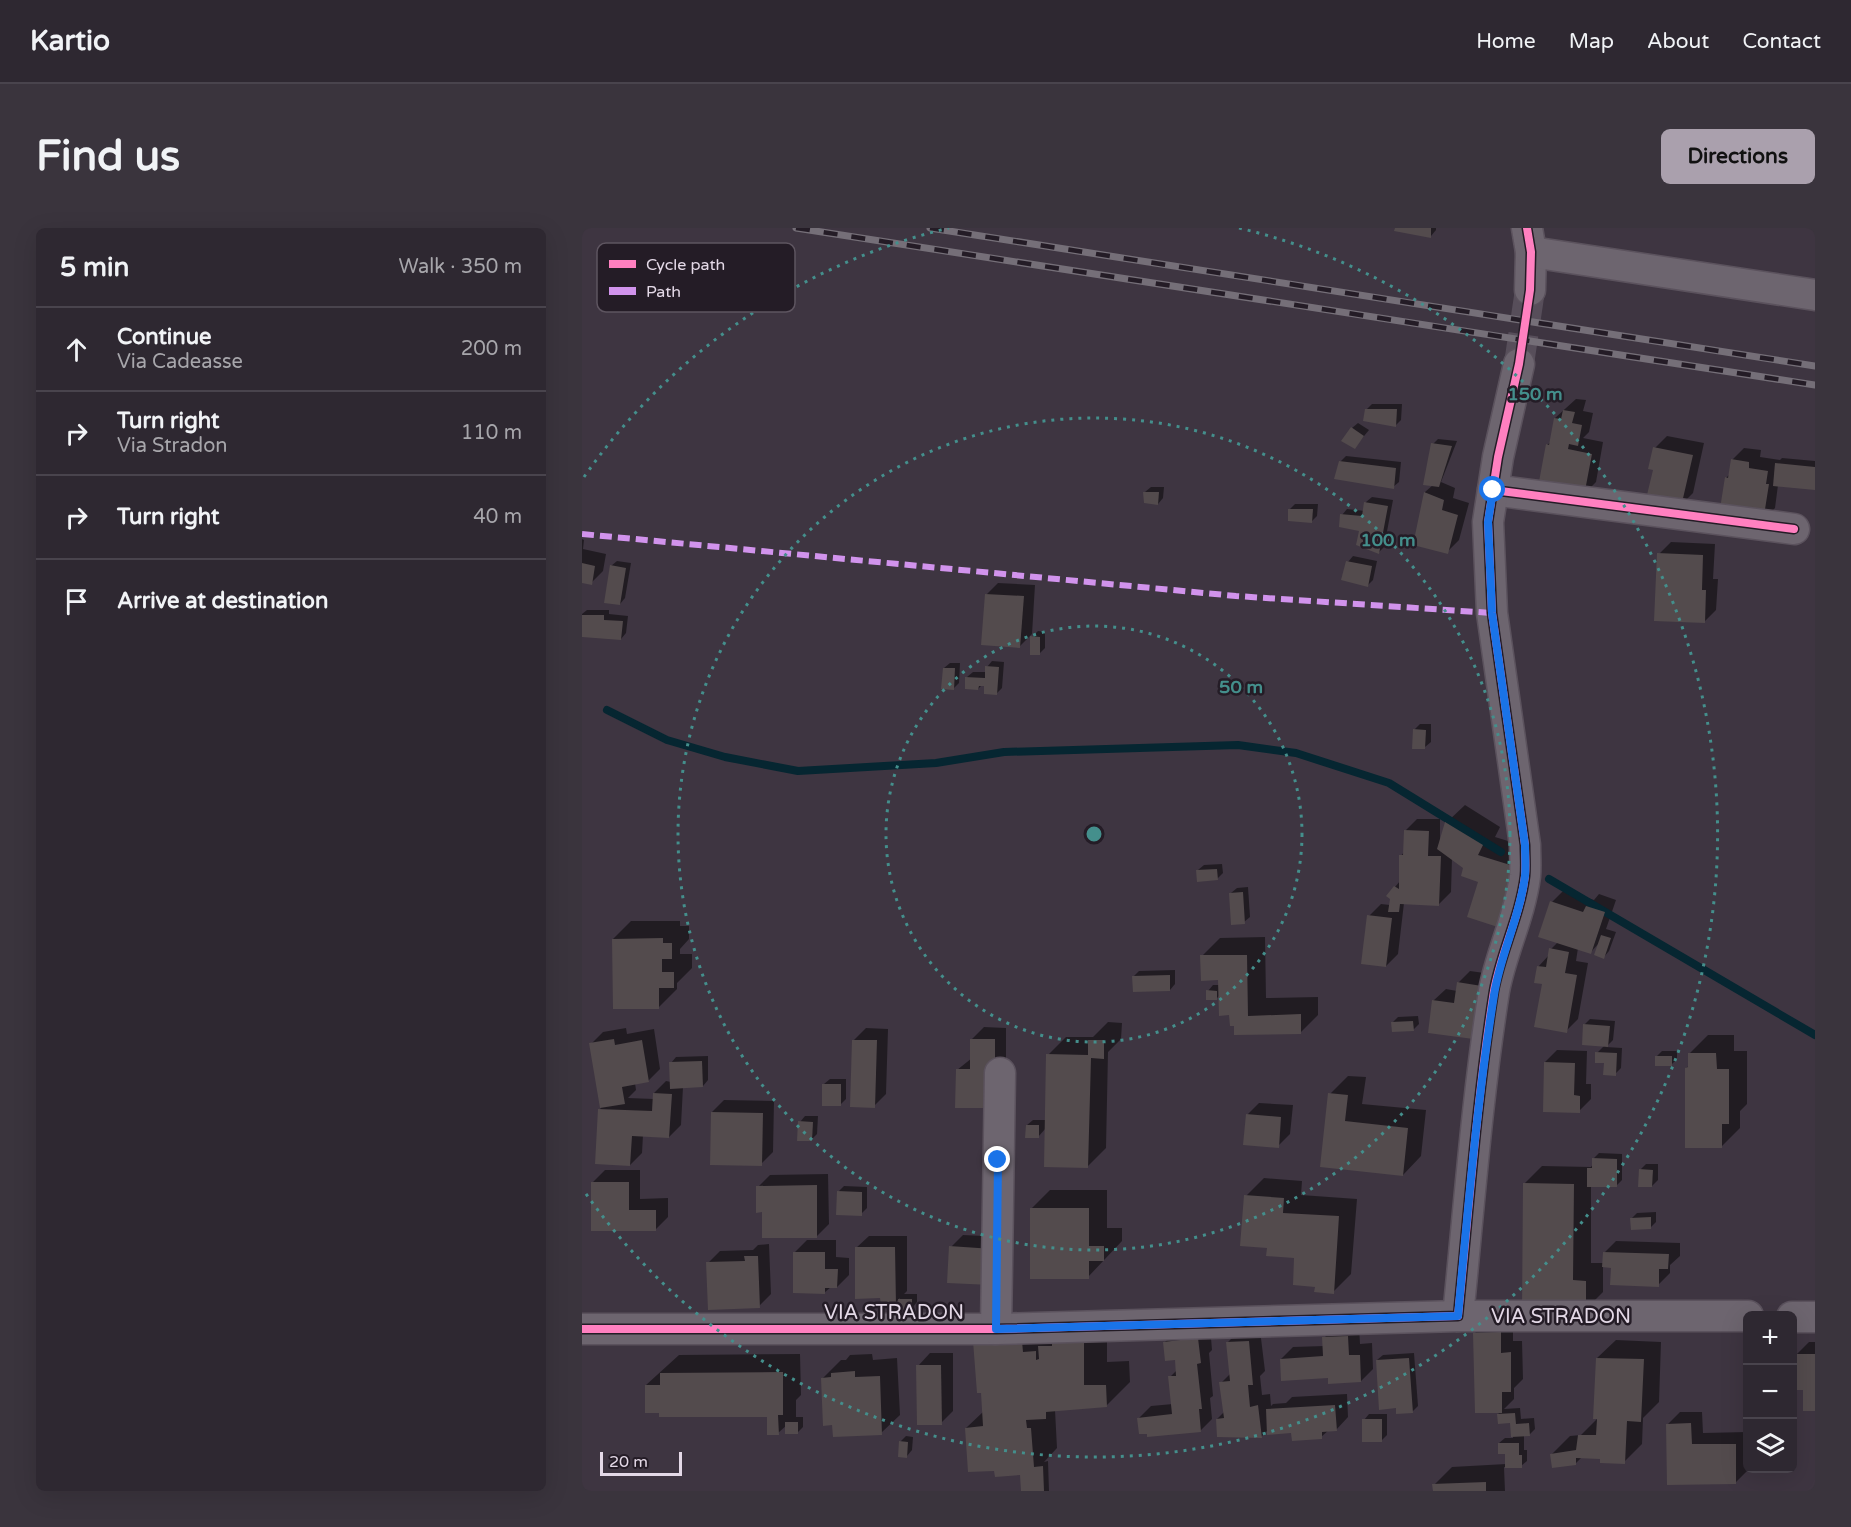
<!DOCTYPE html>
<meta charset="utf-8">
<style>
:root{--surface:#2e2831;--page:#3a343d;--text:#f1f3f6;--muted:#a7a6ab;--line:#49444d;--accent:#aaa0ad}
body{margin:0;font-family:"Varela Round",sans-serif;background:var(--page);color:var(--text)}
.controls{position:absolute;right:18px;bottom:18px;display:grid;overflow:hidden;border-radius:9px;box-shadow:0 6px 24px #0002}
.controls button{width:54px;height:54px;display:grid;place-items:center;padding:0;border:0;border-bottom:2px solid var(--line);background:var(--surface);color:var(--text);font:30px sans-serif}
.scale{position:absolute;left:18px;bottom:15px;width:82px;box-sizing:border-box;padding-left:6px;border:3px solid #e4d9e7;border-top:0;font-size:16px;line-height:21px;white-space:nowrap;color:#e4d9e7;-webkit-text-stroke:4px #241c26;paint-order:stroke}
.stop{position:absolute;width:18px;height:18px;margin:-14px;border:4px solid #1a73e8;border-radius:50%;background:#fff}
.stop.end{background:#1a73e8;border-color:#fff;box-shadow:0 2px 6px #0008}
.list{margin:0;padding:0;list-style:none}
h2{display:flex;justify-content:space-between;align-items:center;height:78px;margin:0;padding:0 24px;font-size:26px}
h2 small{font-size:20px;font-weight:400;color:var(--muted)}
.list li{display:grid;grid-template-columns:39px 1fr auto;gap:18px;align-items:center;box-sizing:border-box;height:84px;padding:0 24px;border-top:2px solid var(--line)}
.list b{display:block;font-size:22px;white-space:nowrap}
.list p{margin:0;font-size:20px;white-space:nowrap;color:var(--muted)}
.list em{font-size:20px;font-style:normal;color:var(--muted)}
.icon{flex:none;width:33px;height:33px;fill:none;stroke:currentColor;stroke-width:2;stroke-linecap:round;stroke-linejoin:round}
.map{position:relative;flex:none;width:1233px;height:1263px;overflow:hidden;border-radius:9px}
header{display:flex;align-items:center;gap:36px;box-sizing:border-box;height:84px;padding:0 30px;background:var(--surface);border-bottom:2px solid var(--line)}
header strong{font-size:28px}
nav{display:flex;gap:33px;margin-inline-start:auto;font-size:21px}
.intro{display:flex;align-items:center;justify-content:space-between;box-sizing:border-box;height:144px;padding:0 36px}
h1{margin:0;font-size:42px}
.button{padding:15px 27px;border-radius:9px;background:var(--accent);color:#111;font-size:21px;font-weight:700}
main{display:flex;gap:36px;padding:0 36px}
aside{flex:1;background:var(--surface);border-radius:9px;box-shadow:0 6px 24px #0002}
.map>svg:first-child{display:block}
.shadow{fill:#0007}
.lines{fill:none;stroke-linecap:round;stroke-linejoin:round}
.stream{stroke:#062631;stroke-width:8}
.building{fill:#534b4d}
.street-tunnel{stroke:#574e5a;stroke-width:30;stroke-dasharray:30 15;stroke-linecap:butt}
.street-casing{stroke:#5b525d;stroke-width:33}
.street{stroke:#6d656f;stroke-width:30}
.rail-casing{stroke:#756f78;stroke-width:7}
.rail{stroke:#241c26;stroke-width:4.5;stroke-dasharray:14;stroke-linecap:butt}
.quiet{stroke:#d193ec;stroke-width:6;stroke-dasharray:12 6;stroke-linecap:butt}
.cycleway-casing{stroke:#241c26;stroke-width:11}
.cycleway{stroke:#ff80c0;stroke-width:8}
.route{stroke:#1a73e8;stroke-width:8}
.ring{fill:none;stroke:#448f8c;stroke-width:3;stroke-dasharray:3 6}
.labels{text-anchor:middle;stroke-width:5;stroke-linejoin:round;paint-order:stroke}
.street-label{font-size:20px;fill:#e4d9e7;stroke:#241c26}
.key{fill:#241c26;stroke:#5e5560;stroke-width:1.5}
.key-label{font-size:16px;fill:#e4d9e7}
.centre{fill:#448f8c;stroke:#241c26;stroke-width:3}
.ring-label{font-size:18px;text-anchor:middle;font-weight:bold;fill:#448f8c;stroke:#241c26;stroke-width:5;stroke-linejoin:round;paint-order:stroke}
</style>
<header>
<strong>Kartio</strong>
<nav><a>Home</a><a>Map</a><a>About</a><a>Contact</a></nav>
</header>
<div class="intro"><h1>Find us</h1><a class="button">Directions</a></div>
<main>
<aside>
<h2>5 min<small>Walk · 350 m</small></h2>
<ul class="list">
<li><svg class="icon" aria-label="ahead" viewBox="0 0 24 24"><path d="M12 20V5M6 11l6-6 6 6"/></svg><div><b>Continue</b><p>Via Cadeasse</p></div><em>200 m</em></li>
<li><svg class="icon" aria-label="right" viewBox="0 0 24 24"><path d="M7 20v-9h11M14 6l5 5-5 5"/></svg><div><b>Turn right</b><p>Via Stradon</p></div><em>110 m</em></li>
<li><svg class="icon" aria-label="right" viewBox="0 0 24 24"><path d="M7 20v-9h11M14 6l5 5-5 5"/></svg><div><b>Turn right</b></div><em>40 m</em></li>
<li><svg class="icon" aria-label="arrive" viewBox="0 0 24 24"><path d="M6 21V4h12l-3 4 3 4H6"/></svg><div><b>Arrive at destination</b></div></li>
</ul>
</aside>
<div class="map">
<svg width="1233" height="1263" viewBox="0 0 1233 1263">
<rect width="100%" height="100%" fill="#3e3541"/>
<g class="shadow">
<path d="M815 0H854V2L849 8Z"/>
<path d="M994 171 1004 172 1001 183 1011 185 1007 204 1001 210 1021 214 1014 254 1002 266 965 217 969 214 973 190Z"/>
<path d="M790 176H820L819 192 814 197 785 181Z"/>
<path d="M776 195 787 202 773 219 770 200Z"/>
<path d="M1085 208 1122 215 1111 265 1099 277 1073 241V220Z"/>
<path d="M856 211 875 213 859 254 873 260 871 270 887 275 877 312 865 324 833 316 843 264 851 257V216Z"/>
<path d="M1162 220 1179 222 1178 229 1198 232 1200 230 1233 233V260L1196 257 1193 280 1181 292 1144 250 1148 246 1150 232Z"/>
<path d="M764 228 819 234 817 254 811 259 758 234Z"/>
<path d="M569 259H582L581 270 576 276 563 264Z"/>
<path d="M790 269 811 272 802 319 797 324 779 302 760 287 765 281 783 283 784 274Z"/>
<path d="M713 276H736L735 288 729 294 708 281Z"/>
<path d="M0 311 2 312 1 321 24 326 21 343 9 355 0 353Z"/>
<path d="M1089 314 1133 316 1131 351H1136L1134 382 1122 394 1077 326Z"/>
<path d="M771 328 795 333 791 352 786 357 766 334Z"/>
<path d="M35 333 49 335 43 370 38 376 29 338Z"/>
<path d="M416 355 453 357 450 406 438 418 404 367Z"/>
<path d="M5 382H27V386L46 388 44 405 39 411 0 407V386Z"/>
<path d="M456 403 463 404V420L457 426 450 409Z"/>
<path d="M410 433 422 434 420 460 415 465 404 457H400L396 461 385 449 391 444H405V439Z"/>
<path d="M368 435H378L377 455 372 460 362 440Z"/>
<path d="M838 496H849V514L843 519 832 502Z"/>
<path d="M883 577 918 599 913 609 955 622 949 640H883L870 630 869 664 857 676 822 675 816 726 804 738 787 688 799 676 808 677 813 659 818 653 819 628 822 624 823 603 835 591H858V614L865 594Z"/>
<path d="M640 636 641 645 635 651 616 642 622 637Z"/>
<path d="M666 659 668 689 662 694 649 665 655 660Z"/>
<path d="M982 662 1012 672 1017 666 1034 672 1024 701 1034 704 1027 723 1022 729 1018 714 1009 724 996 720 994 733 1006 735 996 791 984 803 956 739 967 727 969 721 976 714 970 674Z"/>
<path d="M49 693H98V698H107V711L98 721V726H110V740L95 755V761L77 779 31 711Z"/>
<path d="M683 709 684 770 736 769V787L718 805 654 796 638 767 634 771 626 763 631 757H638L637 750 620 728 638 710Z"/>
<path d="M593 742V756L588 762 552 748 557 743Z"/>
<path d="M888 743 917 747 910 798 851 773 864 761 875 763 876 755Z"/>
<path d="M836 788 837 796 831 802 811 794 816 789Z"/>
<path d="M1008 791 1033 793 1031 812 1024 819 1040 820 1039 840 1033 846 1015 825 1023 817 1002 797Z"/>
<path d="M526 794 540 795 539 811 526 824 524 920 506 938 464 900 456 909 445 897 451 892H464L466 827 484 809H511Z"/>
<path d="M402 799 424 800V867L375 842 390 830V811Z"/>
<path d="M44 800 45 806 72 801 78 841 66 853 53 855 54 862 46 870 72 871V865L84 853 89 854V835L94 829 126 828V852L121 858 101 859 99 897 87 909 61 907 60 925 48 937 18 881 19 880 9 816 21 804Z"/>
<path d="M284 800 306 801 304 866 292 878 272 812Z"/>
<path d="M1126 807H1152V823H1165V876L1158 883V900L1140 918 1104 840 1108 837 1107 826Z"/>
<path d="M975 822 1005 823 1004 856H1009V871L997 883 963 834Z"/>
<path d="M1080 823H1095V831L1089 837 1074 829Z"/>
<path d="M766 848 784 849 780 876 844 882 839 928 821 947 740 938 748 866Z"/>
<path d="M248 851H264V871L258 877 242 856Z"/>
<path d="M142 872 192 873 191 924 179 936 130 884Z"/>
<path d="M677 875 711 877 708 906 696 918 665 887Z"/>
<path d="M223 888H236L235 906 229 912 218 894Z"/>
<path d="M1017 925 1040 926V952L1034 958 1009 957V1035H1022V1025L1034 1013 1098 1015V1028L1088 1037V1045L1076 1057 1030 1038H1021V1064L1003 1082 942 956 960 938 1009 939 1011 936V931Z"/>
<path d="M1064 936H1076V952L1070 958 1058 942Z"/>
<path d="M23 942H58V971L86 970V989L74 1001 11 1002V954Z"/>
<path d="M246 946 247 996 235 1008 181 983 176 959 188 947Z"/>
<path d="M682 950 720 953 719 967 775 971 769 1046 751 1064 735 1058 714 1029 664 968Z"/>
<path d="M262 958 285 959V980L279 986 256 964Z"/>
<path d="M468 962H525V1000H540V1013L506 1049 450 980Z"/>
<path d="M1074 984V994L1068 1000 1050 990 1055 985Z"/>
<path d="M381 1007 422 1009 409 1056 369 1019Z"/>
<path d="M287 1008H325V1063L322 1066H335V1074L330 1080H318V1070L313 1075 300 1069 274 1020Z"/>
<path d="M225 1012H254V1029L267 1030V1047L255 1059H249L242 1065 213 1024Z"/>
<path d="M187 1016 189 1066 177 1078 126 1035 138 1023 171 1022 176 1017Z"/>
<path d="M525 1085V1134L547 1133 548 1154 524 1178 473 1182 475 1220 462 1234 466 1233 467 1263H440L442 1245 414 1241 384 1200 402 1183 393 1113Z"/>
<path d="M905 1093H931V1113H940L941 1151 932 1160V1171L922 1181 938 1180 939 1191 952 1190 953 1201 947 1207H942V1222H945V1233L939 1238 922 1239 923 1263H852V1257L870 1239 924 1236V1225L917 1215 923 1210H931L930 1193 916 1186 920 1183 893 1105Z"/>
<path d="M777 1097 778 1116 790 1115 791 1141 779 1153 699 1131 711 1119 742 1118V1110L754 1098Z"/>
<path d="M628 1098 630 1122 627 1125 631 1168 628 1170 630 1191 618 1203 557 1190 569 1178 591 1176 588 1149 595 1142 594 1130 583 1114 595 1102Z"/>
<path d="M678 1102 683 1143 678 1148 680 1167 688 1166 689 1178 691 1176 704 1175 710 1169 765 1166 766 1189 754 1202H747L739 1209 687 1201 679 1209 635 1191 642 1184 639 1155 649 1145 645 1115 657 1103Z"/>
<path d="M1034 1112 1079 1114 1077 1174 1061 1190 1060 1216 1042 1234 1019 1230 1000 1229 993 1236 969 1227 988 1208 999 1207 1016 1190 1015 1130Z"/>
<path d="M1227 1114H1233V1181L1223 1160 1215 1126Z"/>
<path d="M348 1125H371V1183L359 1195 336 1138Z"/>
<path d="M832 1125 836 1178 830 1184 795 1132 801 1127Z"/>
<path d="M218 1126 219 1167 214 1172V1189H221V1199L215 1205 205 1197 196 1205 186 1187 64 1157 97 1127Z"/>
<path d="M290 1126 291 1132 315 1130 318 1187 299 1205 252 1196 241 1150 259 1132H264L268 1127Z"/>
<path d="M1098 1184H1120L1121 1205 1165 1204 1166 1242 1154 1254 1086 1196Z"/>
<path d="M787 1186H805V1207L799 1213 782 1192Z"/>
<path d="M324 1208 331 1209 330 1222 325 1228 318 1214Z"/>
</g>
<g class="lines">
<g class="stream">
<path d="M25 482 85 512 143 529 216 543 354 535 422 524 656 517 714 525 807 555 919 624"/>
<path d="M967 651 1233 807"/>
</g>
</g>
<g class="building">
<path d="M813 0H849V10L812 3Z"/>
<path d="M783 181H815L814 199 781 193Z"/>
<path d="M981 182 993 184 990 195 1000 197 996 218 987 216 986 221 1010 226 1002 268 956 259 964 216 967 217 972 190 979 191Z"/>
<path d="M769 199 782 208 773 221 759 213Z"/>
<path d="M849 215 870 218 857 259 841 257Z"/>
<path d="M1071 219 1111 227 1099 279 1064 271 1071 242 1066 241Z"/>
<path d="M1149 231 1167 234V240L1186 243 1184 256H1187L1181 294 1137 287 1143 249 1146 250Z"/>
<path d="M757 233 814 240 812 261 752 251Z"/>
<path d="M1193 235 1233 239V262L1191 258Z"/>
<path d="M561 264H577L576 277 562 275Z"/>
<path d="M842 264 862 272 860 282 876 287 866 326 831 317Z"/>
<path d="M782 274 806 278 797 326 774 317 777 303 757 299 758 286 780 288Z"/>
<path d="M706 281H731L730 295 706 293Z"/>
<path d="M1075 325 1121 327 1120 362H1124L1123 395 1072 393Z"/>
<path d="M764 333 790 338 786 359 759 352Z"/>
<path d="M0 335 13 338 10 357 0 355Z"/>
<path d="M28 337 44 340 38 377 22 375Z"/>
<path d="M403 366 442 368 438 420 399 417Z"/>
<path d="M0 387H22V392L41 393 39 412 0 409Z"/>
<path d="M448 408 458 409V427H448Z"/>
<path d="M403 438 417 439 415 467 402 466V458H397L396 462 383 461V449L403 450Z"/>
<path d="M361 440H373L372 462 359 461Z"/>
<path d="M831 501 844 502 843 521H830Z"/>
<path d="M863 594 901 617 896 627 938 640 925 702 885 689 896 654 879 648 881 640 855 621Z"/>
<path d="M822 602 847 603 846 628H859L857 678 818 676 817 684H806L808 671 804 668 812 658 817 661V627H821Z"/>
<path d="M635 641 636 652 615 654 614 642Z"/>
<path d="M661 664 663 696 649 697 647 665Z"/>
<path d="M968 673 1001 684 1004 678 1023 684 1009 726 956 709Z"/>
<path d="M785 687 810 690 804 739 779 736Z"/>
<path d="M1019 707 1029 710 1022 731 1012 727Z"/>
<path d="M81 710V715H90V731H80V744H92V760H77V781H31L30 711Z"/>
<path d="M967 720 987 724 983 745 995 747 985 805 952 799 960 756 952 755 955 738 964 739Z"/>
<path d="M618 727H665L666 788 719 786V806L652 807V798H648L647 787 637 788 636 752 619 753Z"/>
<path d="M588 747V763L551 764 550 748Z"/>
<path d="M875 754 906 759 899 812 846 805 850 772 872 775Z"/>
<path d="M624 762 635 763V772H624Z"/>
<path d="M831 793 832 803 810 804 809 794Z"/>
<path d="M1001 796 1028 798 1026 819 1000 817Z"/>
<path d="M32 811 33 817 60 812 67 854 40 859 43 876 18 880 7 815Z"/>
<path d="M388 811H413V880H373L374 841H388Z"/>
<path d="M270 812H295L293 880 268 879Z"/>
<path d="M506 812H522V831L509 830 506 940 462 939 464 826 506 827Z"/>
<path d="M1013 824 1035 825 1034 848 1021 847 1022 835H1013Z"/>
<path d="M1106 825H1134L1135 841H1147V896H1140V920H1103V840L1106 839Z"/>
<rect x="1073" y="828" width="17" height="10"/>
<path d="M120 833 121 859 88 861 87 834Z"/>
<path d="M962 834 993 835 992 867 998 868V885L961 884Z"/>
<rect x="240" y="856" width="19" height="22"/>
<path d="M71 865 90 866 87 910 50 908 48 938 13 936 16 881 70 883Z"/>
<path d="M746 865 766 867 763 893 826 900 821 948 738 939Z"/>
<path d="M129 884 181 885 180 938 128 937Z"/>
<path d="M664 886 699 889 697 920 661 917Z"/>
<path d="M216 893 231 894 230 913H215Z"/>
<path d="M444 897H457V910H443Z"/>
<path d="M1010 930 1035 931V959H1005V940H1010Z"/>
<path d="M1057 941 1071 942 1070 959H1056Z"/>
<path d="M9 954H47V982H74V1003H9Z"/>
<path d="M941 955 992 956 991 1052 1004 1053V1084L940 1083Z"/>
<path d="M235 957V1010H180V984L174 985V958Z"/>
<path d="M255 963 280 964V988L254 987Z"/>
<path d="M662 967 702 970 701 985 757 988 752 1066 732 1064 733 1059 711 1057 712 1030 684 1028 685 1020 658 1018Z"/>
<path d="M448 980H507V1018H522V1033H507V1051H448Z"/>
<path d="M1069 989V1001L1049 1002 1048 990Z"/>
<path d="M367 1018 411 1021 409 1057 365 1055Z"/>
<path d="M273 1019H313L314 1077H299L298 1070 273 1071Z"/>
<path d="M211 1024H243V1041H256L255 1060H243V1066L211 1065Z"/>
<path d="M1021 1024 1087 1026 1086 1041H1077V1059L1028 1057 1029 1040 1020 1039Z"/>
<path d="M162 1028H176L178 1080 126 1082 124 1034 163 1033Z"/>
<path d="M316 1071H330V1082H317Z"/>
<path d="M919 1104V1125L929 1124V1164H920V1185H893L891 1105Z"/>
<path d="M470 1108H502V1157H524L525 1179 464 1184V1191L444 1192 445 1200H449L452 1239 461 1238 462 1263H439L438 1247 413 1249 412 1243 386 1244 383 1200 401 1198 399 1165H395L391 1113H440L441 1124 454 1123V1132L457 1131 456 1118H470Z"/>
<path d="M766 1108 767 1127H778L779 1154 746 1156V1150L699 1153 698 1131 741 1128 740 1109Z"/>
<path d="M616 1110 619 1135 615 1136 620 1181H617L619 1204 565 1209V1206H557L555 1190 590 1186 586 1148H594L593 1132 583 1133 581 1114Z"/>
<path d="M667 1113 671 1157H666L668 1179 676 1177 680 1210 635 1209 634 1191 642 1190 637 1154 648 1153 644 1114Z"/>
<path d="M1213 1126H1233V1183H1221V1162H1213Z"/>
<path d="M827 1130 831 1185 814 1186V1180L797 1182 794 1132Z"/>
<path d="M1014 1130 1062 1131 1059 1194 1045 1193 1043 1236 1018 1235V1231L994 1230V1237L970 1240 968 1226 994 1222 996 1207H1014L1015 1191H1011Z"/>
<path d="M334 1137H359L360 1197H335Z"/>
<path d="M273 1143V1149L298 1148 300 1207 251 1209 250 1197 241 1198 239 1150 249 1149V1145Z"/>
<path d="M201 1144V1187H196L197 1207H185V1189H77V1185H63V1157H78V1145Z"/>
<path d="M753 1177 755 1203 740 1204V1211L710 1213 709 1205 685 1207 684 1181Z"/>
<path d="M933 1185 934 1196 947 1195 948 1208 929 1209 928 1195 916 1196 915 1186Z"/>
<rect x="780" y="1191" width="20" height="23"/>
<rect x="203" y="1194" width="13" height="12"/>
<path d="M1109 1195 1110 1216H1154V1256L1085 1257 1084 1196Z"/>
<path d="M317 1213 326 1214 325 1230 316 1229Z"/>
<path d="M916 1215H937V1227H940V1240H923V1226H916Z"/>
<path d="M904 1254V1263H851L850 1256Z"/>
</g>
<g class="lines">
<path class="street-tunnel" d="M937 136 948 62"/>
<g class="street-casing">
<g id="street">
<path d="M945 0 949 24 948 62"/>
<path d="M949 24 1233 67"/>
<path d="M911 262 1212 301"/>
<path d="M876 1088C887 979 895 870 912 763 919 724 938 688 943 648 944 638 943 627 943 617L910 385 906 294 916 229 937 136"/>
<path d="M1210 1089H1233"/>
<path d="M0 1101H414L876 1088H1166"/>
<path d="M414 1101 418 845"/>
</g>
</g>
<use href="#street" class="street"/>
<g class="rail-casing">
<g id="rail">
<path d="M214 0 1233 157"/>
<path d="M348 0 1233 138"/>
</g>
</g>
<use href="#rail" class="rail"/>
<path class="quiet" d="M0 306 654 368 910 385"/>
<g class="cycleway-casing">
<g id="cycleway">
<path d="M911 262 1212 301"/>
<path d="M0 1101H414L876 1088C887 979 895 870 912 763 919 724 938 688 943 648 944 638 943 627 943 617L910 385 906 294 916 229 937 136 948 62 949 24 945 0"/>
</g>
</g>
<use href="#cycleway" class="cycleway"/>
</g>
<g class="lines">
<path class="route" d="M416 932 414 1101 876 1088C886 981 895 873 912 767 918 727 938 689 943 648 944 638 943 627 943 617L910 385 906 294 911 262"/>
</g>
<g class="ring">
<circle cx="512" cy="606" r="208"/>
<circle cx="512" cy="606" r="416"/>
<path d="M2 249A623 623 0 0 1 367 0M657 0A623 623 0 1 1 2 963"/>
</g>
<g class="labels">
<g class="street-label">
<text x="312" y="1091">VIA STRADON</text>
<text x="979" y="1095">VIA STRADON</text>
</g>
</g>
<rect x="15" y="15" width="198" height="69" rx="9" class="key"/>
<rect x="27" y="32" width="27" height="8" fill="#ff80c0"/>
<rect x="27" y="59" width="27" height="8" fill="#d193ec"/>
<g class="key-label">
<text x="64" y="42">Cycle path</text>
<text x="64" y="69">Path</text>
</g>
<circle cx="512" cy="606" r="9" class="centre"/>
<g class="ring-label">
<text x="953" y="172">150 m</text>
<text x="806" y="318">100 m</text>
<text x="659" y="465">50 m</text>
</g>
</svg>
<div class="controls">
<button>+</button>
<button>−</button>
<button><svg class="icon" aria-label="layers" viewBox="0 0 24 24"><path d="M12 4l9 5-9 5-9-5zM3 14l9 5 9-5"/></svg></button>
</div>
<div class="scale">20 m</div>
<div class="stop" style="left:911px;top:262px"></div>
<div class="stop end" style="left:416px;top:932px"></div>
</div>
</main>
